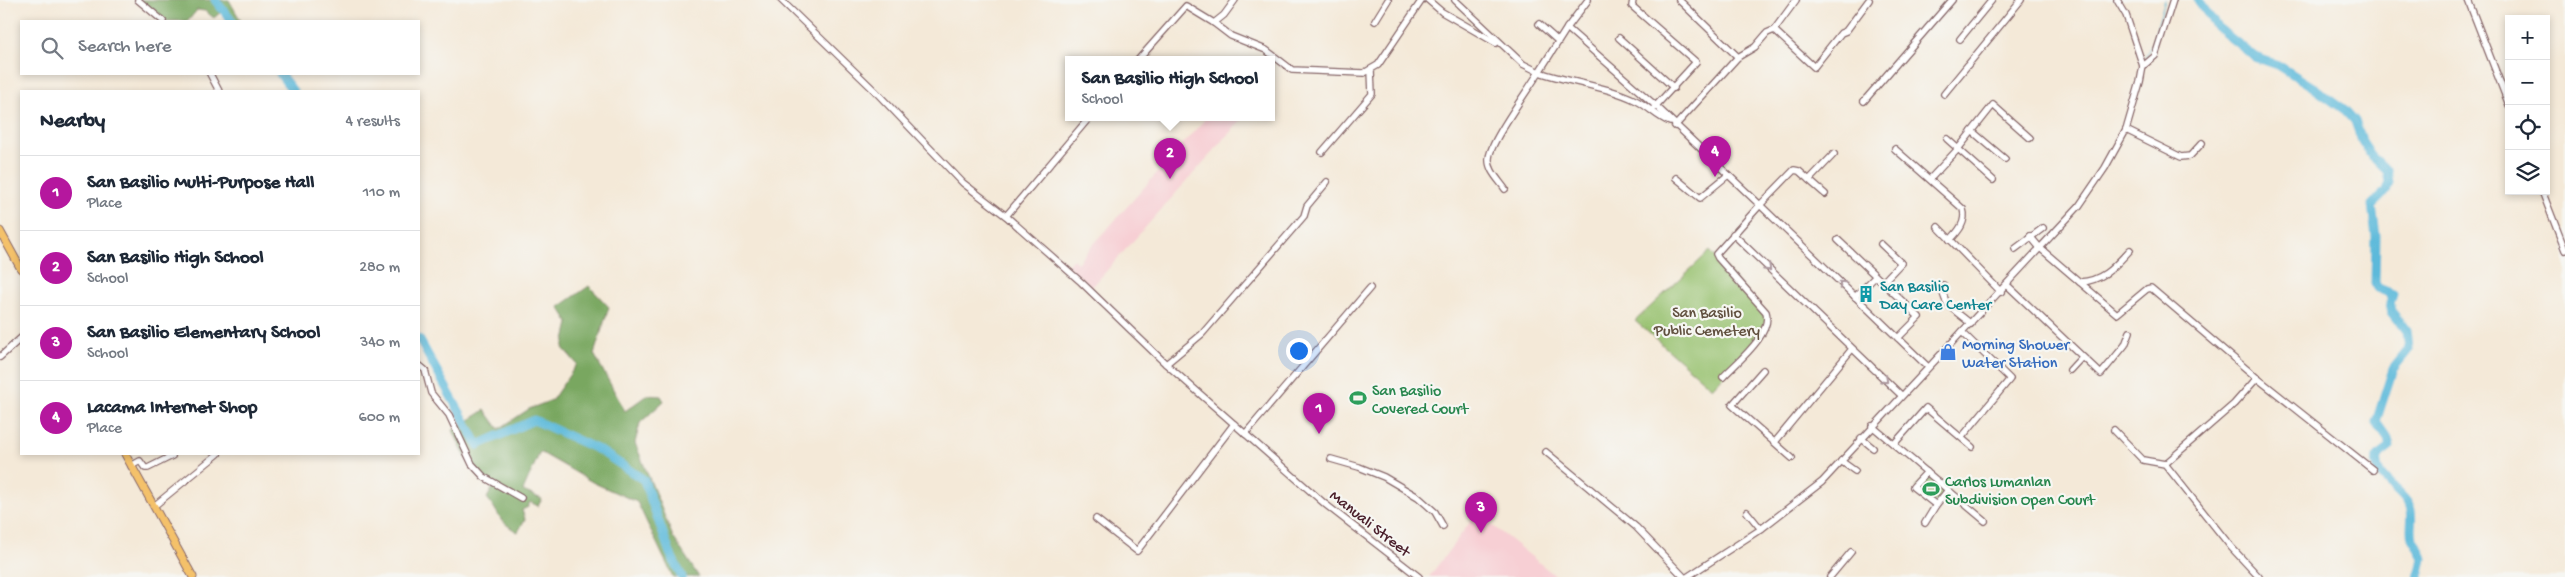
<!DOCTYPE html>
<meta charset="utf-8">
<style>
:root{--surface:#fff;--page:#f2f2f3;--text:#1f2937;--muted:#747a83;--line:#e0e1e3;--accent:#b5179e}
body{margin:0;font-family:"Gochi Hand",sans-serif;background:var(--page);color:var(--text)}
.controls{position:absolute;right:15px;top:15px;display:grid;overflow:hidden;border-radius:0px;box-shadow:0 2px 8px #0003}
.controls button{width:45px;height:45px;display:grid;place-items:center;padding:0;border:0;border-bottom:1px solid var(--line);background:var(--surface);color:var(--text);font:25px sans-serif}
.you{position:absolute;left:1298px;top:350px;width:18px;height:18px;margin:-12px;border:4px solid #fff;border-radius:50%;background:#1a73e8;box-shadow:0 0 0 8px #1a73e833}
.badge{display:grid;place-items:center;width:32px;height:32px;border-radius:50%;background:var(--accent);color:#fff;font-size:16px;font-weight:700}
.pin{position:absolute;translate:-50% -41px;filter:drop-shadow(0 1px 2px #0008)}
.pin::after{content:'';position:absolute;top:26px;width:18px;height:15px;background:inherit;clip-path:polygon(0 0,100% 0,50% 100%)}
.popup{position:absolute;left:1065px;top:56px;width:210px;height:65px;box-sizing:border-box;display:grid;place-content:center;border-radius:0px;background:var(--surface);filter:drop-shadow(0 1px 4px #0005);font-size:16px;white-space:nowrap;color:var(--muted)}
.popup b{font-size:19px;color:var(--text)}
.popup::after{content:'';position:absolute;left:50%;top:100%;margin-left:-10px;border:10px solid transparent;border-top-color:var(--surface)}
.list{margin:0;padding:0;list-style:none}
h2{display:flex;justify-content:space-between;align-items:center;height:65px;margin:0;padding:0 20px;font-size:21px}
h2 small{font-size:16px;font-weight:400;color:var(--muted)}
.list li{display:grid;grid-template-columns:32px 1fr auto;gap:15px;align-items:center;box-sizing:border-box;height:75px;padding:0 20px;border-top:1px solid var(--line)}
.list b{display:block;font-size:19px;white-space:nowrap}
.list p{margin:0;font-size:16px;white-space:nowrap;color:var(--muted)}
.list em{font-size:16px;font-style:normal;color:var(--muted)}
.icon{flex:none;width:28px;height:28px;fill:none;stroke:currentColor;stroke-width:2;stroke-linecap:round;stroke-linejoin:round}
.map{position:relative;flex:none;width:2565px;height:577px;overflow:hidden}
.search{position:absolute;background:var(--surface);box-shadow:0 2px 8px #0003;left:20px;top:20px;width:400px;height:55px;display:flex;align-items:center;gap:12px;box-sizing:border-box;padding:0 18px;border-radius:0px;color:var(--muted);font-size:19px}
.panel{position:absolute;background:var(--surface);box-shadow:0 2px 8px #0003;left:20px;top:90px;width:400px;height:365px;border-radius:0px}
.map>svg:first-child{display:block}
.built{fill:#f7cfd4}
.green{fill:#97c16e;stroke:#70704c}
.forest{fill:#79a761;stroke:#626346}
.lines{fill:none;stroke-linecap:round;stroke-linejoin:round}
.stream{stroke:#5cb9da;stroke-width:1}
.river{stroke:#5cb9da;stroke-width:9}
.minor-casing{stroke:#866668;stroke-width:8}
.major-casing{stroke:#866668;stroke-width:9}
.minor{stroke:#fff;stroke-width:5.5}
.major{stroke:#f4c16a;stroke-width:7}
.oneway{stroke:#ae9aa0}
.labels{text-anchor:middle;stroke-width:4.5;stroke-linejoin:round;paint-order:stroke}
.culture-label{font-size:16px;fill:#0d838f;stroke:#f6f6f2;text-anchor:start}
.park-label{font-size:16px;fill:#61503f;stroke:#f6f6f2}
.shop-label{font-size:16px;fill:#366cbe;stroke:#f6f6f2;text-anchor:start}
.leisure-label{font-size:16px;fill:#27864d;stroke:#f6f6f2;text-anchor:start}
.street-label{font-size:16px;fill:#4a1f2b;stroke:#f6f6f2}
</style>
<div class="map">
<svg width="2565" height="577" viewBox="0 0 2565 577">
<rect width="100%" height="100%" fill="#f6f6f2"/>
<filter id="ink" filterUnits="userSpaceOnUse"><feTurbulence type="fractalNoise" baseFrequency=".02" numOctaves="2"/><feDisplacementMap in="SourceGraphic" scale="10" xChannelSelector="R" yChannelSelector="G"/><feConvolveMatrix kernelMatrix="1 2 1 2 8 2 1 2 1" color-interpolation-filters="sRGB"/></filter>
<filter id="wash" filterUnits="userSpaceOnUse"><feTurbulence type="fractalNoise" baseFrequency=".0096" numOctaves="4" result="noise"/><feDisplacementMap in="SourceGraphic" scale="20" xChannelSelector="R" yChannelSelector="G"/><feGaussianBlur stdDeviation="1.12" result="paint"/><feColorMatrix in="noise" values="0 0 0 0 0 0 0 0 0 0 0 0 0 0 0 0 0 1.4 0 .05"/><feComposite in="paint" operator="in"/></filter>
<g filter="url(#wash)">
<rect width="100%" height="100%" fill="#f4e9d8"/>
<g class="built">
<path d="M1206 118H1243L1092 287 1067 265 1073 259 1077 263Z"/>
<path d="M1477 513 1557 577H1429Z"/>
</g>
<g class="green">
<path d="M1710 251 1765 313 1767 318 1758 338 1712 388 1635 321Z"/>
<path d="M1926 476 1945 492 1935 503 1916 487Z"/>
</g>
<g class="forest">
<path d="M140 0H229L241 21H230L223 10 214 18 205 11 197 10 188 21H166Z"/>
<path d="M589 286 609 307 594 354 625 411 647 395 661 396 664 401 640 423 635 443 673 537 699 577H673L637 502 594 483 540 452 523 491 542 499 538 506 530 502 528 507 522 510 525 519 518 532C497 521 501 515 487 498L494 485C469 470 464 456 453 430L485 410 499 429 529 409 552 400 577 364 563 348 569 323 559 307Z"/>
</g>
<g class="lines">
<path class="stream" d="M2145 57 2152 44 2165 0"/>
<g class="river">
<path d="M215 0 232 21"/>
<path d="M2198 0 2217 27 2255 57 2278 65 2313 87 2345 110 2355 121 2362 141 2371 155 2387 171 2389 182 2386 191 2372 205 2376 236 2375 283 2378 288 2393 294 2390 303 2392 312 2407 331 2409 349 2393 369 2376 422 2388 439 2390 447 2377 457C2373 480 2401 488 2410 507 2414 517 2409 529 2412 538 2415 545 2421 550 2423 558L2419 577"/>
<path d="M280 74 293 91"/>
<path d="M419 339 478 445 534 420 599 450 644 480 670 553 682 577"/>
</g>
</g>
</g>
<g filter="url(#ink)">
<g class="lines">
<g class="minor-casing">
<g id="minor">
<path d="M138 0 163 21"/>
<path d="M781 0 875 91 963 183 1006 216 1081 282 1166 364 1325 504 1419 577"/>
<path d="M1428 0 1442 12 1496 43"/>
<path d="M1455 0 1523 64 1539 72 1567 28"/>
<path d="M1588 0 1567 28 1656 106 1760 205 1794 170 1799 171 1809 180 1834 154"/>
<path d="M1633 0 1632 6 1696 62 1653 109"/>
<path d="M1679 0 1738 57"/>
<path d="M2468 0 2509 105"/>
<path d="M1375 21 1388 0"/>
<path d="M1214 23 1231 36 1266 50 1292 70 1364 73 1378 65 1422 0"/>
<path d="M1539 24 1558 41"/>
<path d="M1774 30 1814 67 1841 33 1846 31 1869 0"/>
<path d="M1619 38 1674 88"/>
<path d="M1960 39 1992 0"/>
<path d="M1138 60 1186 6 1214 23 1224 15 1235 0"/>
<path d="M2143 66 2155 56 2173 0"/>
<path d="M210 74 219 91"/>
<path d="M1944 94 2021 0"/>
<path d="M1864 101 1952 0"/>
<path d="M1675 126 1738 57 1755 47 1767 33 1774 30 1796 0"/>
<path d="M2126 130 2181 157 2190 156 2202 143"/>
<path d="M1972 131 2005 159"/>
<path d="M1947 139 1993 180"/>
<path d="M1895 149 1963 209C1967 222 1958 232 1950 240"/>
<path d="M1322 152 1372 94 1371 70"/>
<path d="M1676 178 1700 198 1728 175"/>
<path d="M1930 179 1958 149 1993 105 2030 138"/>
<path d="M1809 180 1825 194"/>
<path d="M1505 189C1499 180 1488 170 1489 159 1489 143 1529 89 1539 72 1571 83 1607 86 1637 101 1649 107 1657 117 1670 122"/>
<path d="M2542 191 2565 250"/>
<path d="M1006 216 1089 118"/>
<path d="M1938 227 2001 292"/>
<path d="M1733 234 1901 395"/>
<path d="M2030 236 2040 248 2117 314 2147 289 2151 288 2257 378 2373 470"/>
<path d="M1838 240 1919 317 1898 338"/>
<path d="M1881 244 1901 263 1882 283"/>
<path d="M2015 249 2043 228"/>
<path d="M2080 282C2103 281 2115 266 2130 250"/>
<path d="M1943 285C1941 306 1957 311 1971 324"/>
<path d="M2007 285 2101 374 2125 345 2130 332"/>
<path d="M1855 297 1875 277"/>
<path d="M0 357 21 338"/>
<path d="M1166 364 1202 334 1304 216 1307 206 1327 182"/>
<path d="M419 365 425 370 431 393 449 415 472 464 484 477 521 498"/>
<path d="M1763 370 1732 405 1792 458"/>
<path d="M2070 370 2082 357"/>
<path d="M1723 377C1737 362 1773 334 1766 312L1718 258 1716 254 1760 205 1927 366"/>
<path d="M1872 426 1985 521"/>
<path d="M2114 430 2143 460 2165 464 2231 547 2259 577"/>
<path d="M1245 434 1370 288"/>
<path d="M1962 437 2010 379 1962 332"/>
<path d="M1861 438 1873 448"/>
<path d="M1775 442 1852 349"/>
<path d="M1894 444 1926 408 1972 447"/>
<path d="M1546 452 1636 527 1684 577"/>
<path d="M1331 459 1359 467 1384 477 1418 497 1435 512 1443 526"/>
<path d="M1841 461 1855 471"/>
<path d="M2165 464 2234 404 2257 378"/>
<path d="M131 466 140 461 145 468H148L172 456"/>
<path d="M1927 472 1913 487 1936 505 1948 490"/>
<path d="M154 506 218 454"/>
<path d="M1747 512 1761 529"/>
<path d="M1096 519 1137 551 1234 424"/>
<path d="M1925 523 1936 505"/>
<path d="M1687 577 1761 529 1822 482 2079 206 2105 168 2126 130 2140 82 2143 66 2126 15 2117 0"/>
<path d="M1830 577 1851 552"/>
</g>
</g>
<g class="major-casing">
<g id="major">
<path d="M0 231 21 269"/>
<path d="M125 454 193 577"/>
</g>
</g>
<use href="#minor" class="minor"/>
<use href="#major" class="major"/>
</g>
<defs><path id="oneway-chevron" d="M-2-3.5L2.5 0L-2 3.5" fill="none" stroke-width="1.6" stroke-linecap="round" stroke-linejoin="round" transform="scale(1.25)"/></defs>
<g class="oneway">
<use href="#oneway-chevron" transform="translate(1768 268) rotate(44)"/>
<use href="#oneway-chevron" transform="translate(1842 284) rotate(-136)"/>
<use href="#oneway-chevron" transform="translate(1885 380) rotate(43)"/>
</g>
</g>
<defs>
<g id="building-bare" transform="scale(1.35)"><path d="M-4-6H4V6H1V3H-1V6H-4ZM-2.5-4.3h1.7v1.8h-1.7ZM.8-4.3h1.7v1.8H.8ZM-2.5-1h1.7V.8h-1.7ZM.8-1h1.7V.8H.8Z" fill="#0f9aa8" stroke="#f6f6f2" stroke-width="2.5" paint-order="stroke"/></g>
<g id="shop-bare" transform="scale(1.35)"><path d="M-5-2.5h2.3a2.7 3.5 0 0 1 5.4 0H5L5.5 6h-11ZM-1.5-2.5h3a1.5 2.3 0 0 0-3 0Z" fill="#3f7fe0" stroke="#f6f6f2" stroke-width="2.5" paint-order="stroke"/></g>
<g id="stadium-bare" transform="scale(1.35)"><path d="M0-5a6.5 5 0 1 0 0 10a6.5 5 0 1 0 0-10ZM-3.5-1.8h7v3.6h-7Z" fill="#2e9e5b" stroke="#f6f6f2" stroke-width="2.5" paint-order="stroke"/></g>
</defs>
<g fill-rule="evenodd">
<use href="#building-bare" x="1866" y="294"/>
<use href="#shop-bare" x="1948" y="352"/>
<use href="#stadium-bare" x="1358" y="398"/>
<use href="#stadium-bare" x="1931" y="489"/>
</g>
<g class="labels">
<g class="culture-label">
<text x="1880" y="291">San Basilio<tspan x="1880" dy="18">Day Care Center</tspan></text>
</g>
<g class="park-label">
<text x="1707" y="317">San Basilio<tspan x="1707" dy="18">Public Cemetery</tspan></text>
</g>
<g class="shop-label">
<text x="1962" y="349">Morning Shower<tspan x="1962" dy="18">Water Station</tspan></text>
</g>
<g class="leisure-label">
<text x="1372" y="395">San Basilio<tspan x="1372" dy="18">Covered Court</tspan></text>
<text x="1945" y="486">Carlos Lumanlan<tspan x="1945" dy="18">Subdivision Open Court</tspan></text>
</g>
<g class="street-label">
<text transform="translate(1371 522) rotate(38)" y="6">Manuali Street</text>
</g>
</g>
</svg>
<div class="controls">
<button>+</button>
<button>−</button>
<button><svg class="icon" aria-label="locate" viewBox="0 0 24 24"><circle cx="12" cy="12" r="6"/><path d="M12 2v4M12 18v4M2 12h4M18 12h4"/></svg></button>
<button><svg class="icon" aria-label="layers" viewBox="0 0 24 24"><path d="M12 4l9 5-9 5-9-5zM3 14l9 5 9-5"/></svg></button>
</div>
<div class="you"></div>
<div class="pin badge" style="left:1319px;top:434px">1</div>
<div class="pin badge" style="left:1170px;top:179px">2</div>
<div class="popup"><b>San Basilio High School</b>School</div>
<div class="pin badge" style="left:1481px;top:533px">3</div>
<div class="pin badge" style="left:1715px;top:177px">4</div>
<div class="search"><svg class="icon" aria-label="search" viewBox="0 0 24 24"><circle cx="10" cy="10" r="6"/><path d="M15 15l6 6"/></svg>Search here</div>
<section class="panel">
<h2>Nearby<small>4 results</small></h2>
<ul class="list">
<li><span class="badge">1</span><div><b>San Basilio Multi-Purpose Hall</b><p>Place</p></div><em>110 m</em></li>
<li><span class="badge">2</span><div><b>San Basilio High School</b><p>School</p></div><em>280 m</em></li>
<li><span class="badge">3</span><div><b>San Basilio Elementary School</b><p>School</p></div><em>340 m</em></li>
<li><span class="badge">4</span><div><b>Lacama Internet Shop</b><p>Place</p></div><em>600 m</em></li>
</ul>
</section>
</div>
